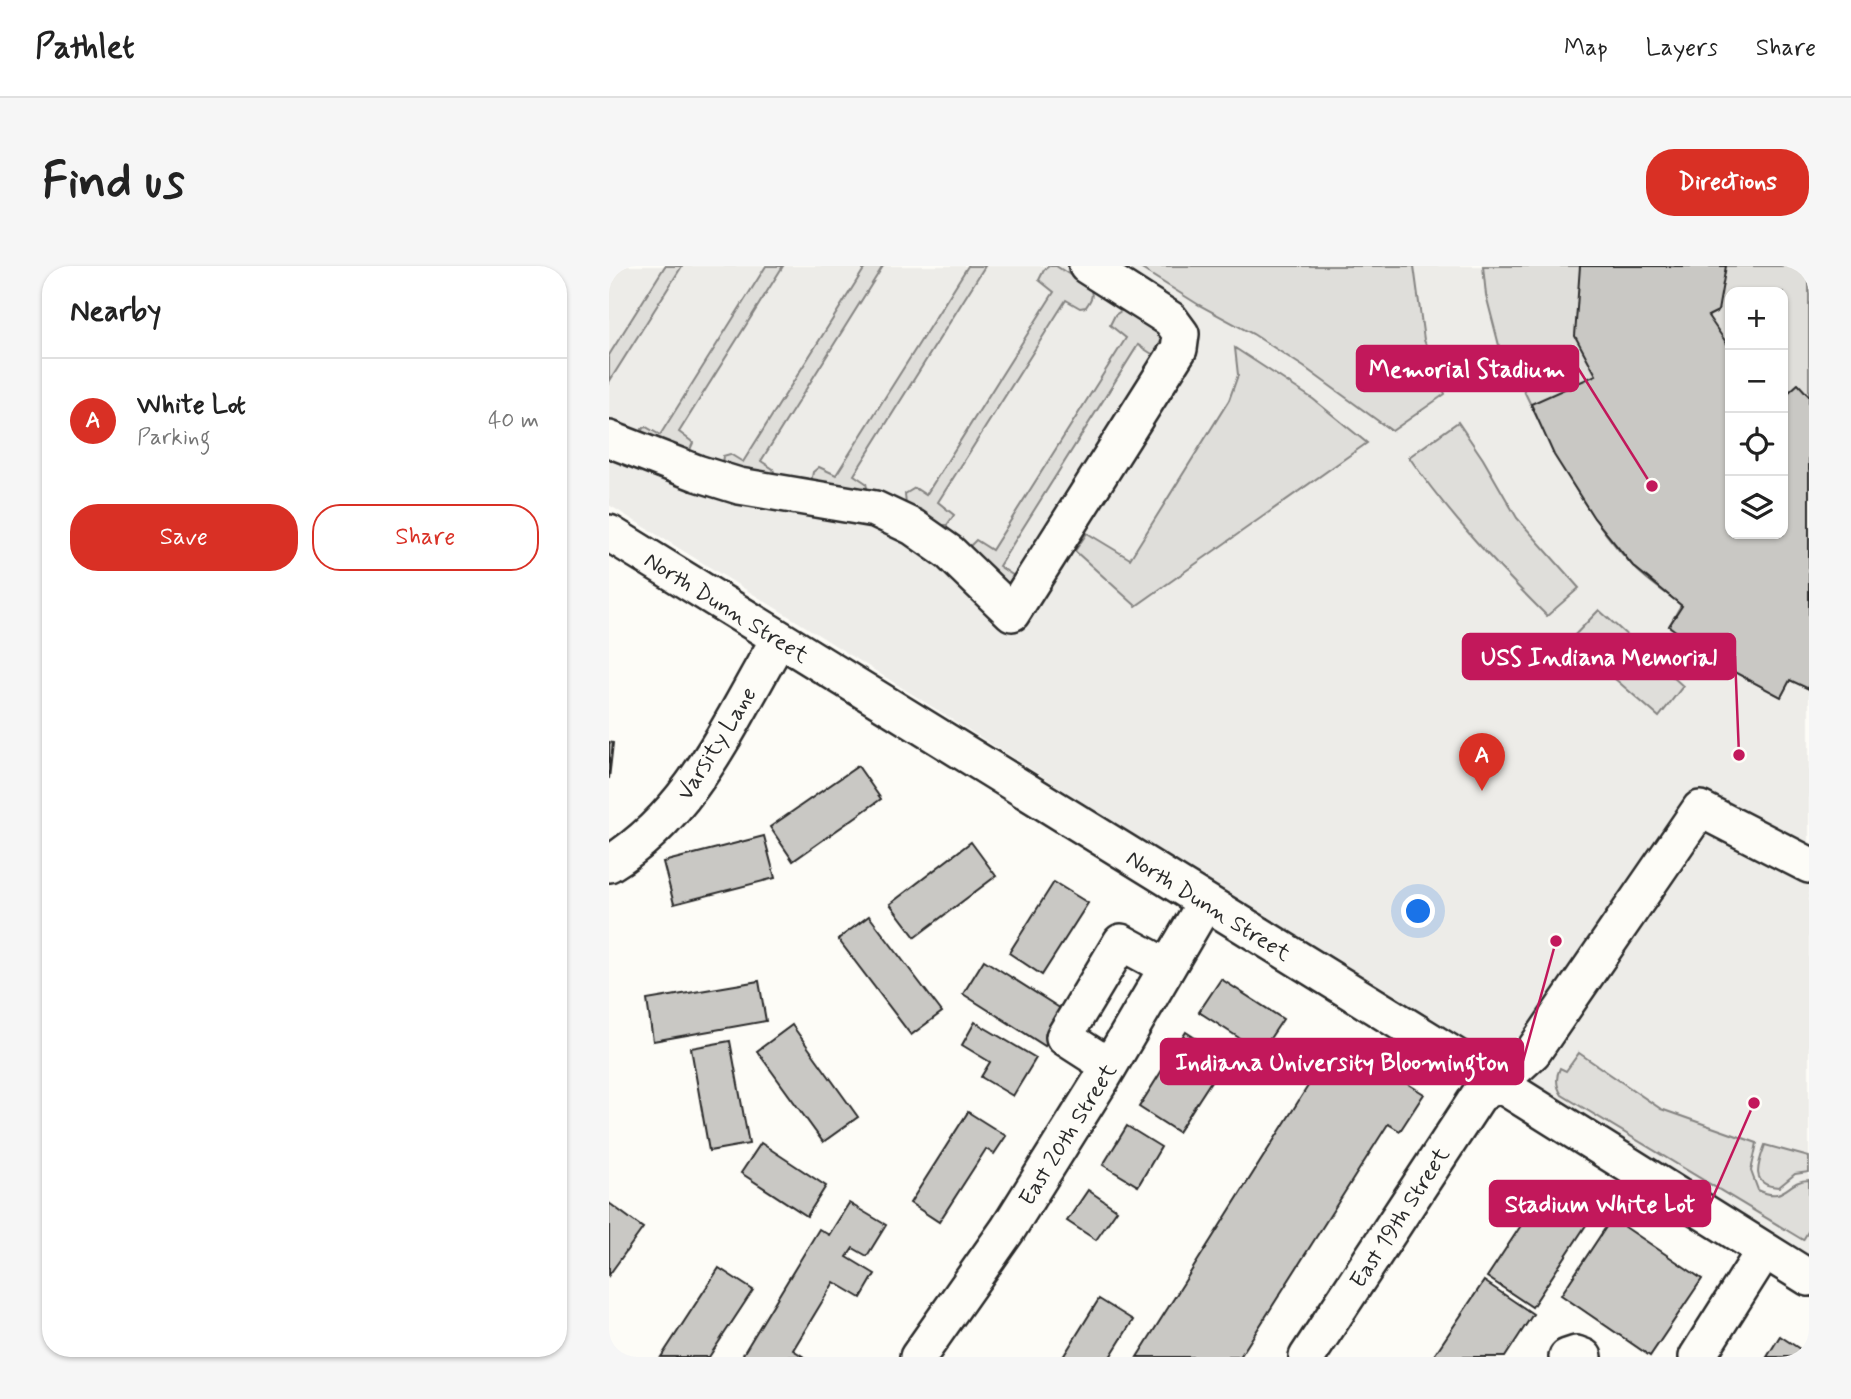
<!DOCTYPE html>
<meta charset="utf-8">
<style>
:root{--surface:#fff;--page:#f6f6f6;--text:#222;--muted:#767676;--line:#e0e0e0;--accent:#d93025}
body{margin:0;font-family:Mynerve,sans-serif;background:var(--page);color:var(--text)}
.controls{position:absolute;right:21px;top:21px;display:grid;overflow:hidden;border-radius:14px;box-shadow:0 2px 5px #0004}
.controls button{width:63px;height:63px;display:grid;place-items:center;padding:0;border:0;border-bottom:2px solid var(--line);background:var(--surface);color:var(--text);font:35px sans-serif}
.you{position:absolute;left:810px;top:646px;width:24px;height:24px;margin:-18px;border:5px solid #fff;border-radius:50%;background:#1a73e8;box-shadow:0 0 0 10px #1a73e833}
.badge{display:grid;place-items:center;width:46px;height:46px;border-radius:50%;background:var(--accent);color:#fff;font-size:23px;font-weight:700}
.pin{position:absolute;translate:-50% -58px;filter:drop-shadow(0 2px 4px #0008)}
.pin::after{content:'';position:absolute;top:37px;width:24px;height:21px;background:inherit;clip-path:polygon(0 0,100% 0,50% 100%)}
.list{margin:0;padding:0;list-style:none}
h2{display:flex;justify-content:space-between;align-items:center;height:91px;margin:0;padding:0 28px;font-size:30px}
h2 small{font-size:23px;font-weight:400;color:var(--muted)}
.list li{display:grid;grid-template-columns:46px 1fr auto;gap:21px;align-items:center;box-sizing:border-box;height:126px;padding:0 28px;border-top:2px solid var(--line)}
.list b{display:block;font-size:26px;white-space:nowrap}
.list p{margin:0;font-size:23px;white-space:nowrap;color:var(--muted)}
.list em{font-size:23px;font-style:normal;color:var(--muted)}
.actions{display:flex;gap:14px;padding:21px 28px}
.actions a{flex:1;padding:16px 0;border:2px solid var(--accent);border-radius:28px;text-align:center;font-size:24px;color:var(--accent)}
.actions .main{background:var(--accent);color:#fff}
.icon{flex:none;width:38px;height:38px;fill:none;stroke:currentColor;stroke-width:2;stroke-linecap:round;stroke-linejoin:round}
.map{position:relative;flex:none;width:1200px;height:1091px;overflow:hidden;border-radius:28px}
header{display:flex;align-items:center;gap:42px;box-sizing:border-box;height:98px;padding:0 35px;background:var(--surface);border-bottom:2px solid var(--line)}
header strong{font-size:33px}
nav{display:flex;gap:38px;margin-inline-start:auto;font-size:24px}
.intro{display:flex;align-items:center;justify-content:space-between;box-sizing:border-box;height:168px;padding:0 42px}
h1{margin:0;font-size:49px}
.button{padding:18px 32px;border-radius:28px;background:var(--accent);color:#fff;font-size:24px;font-weight:700}
main{display:flex;gap:42px;padding:0 42px}
aside{flex:1;background:var(--surface);border-radius:28px;box-shadow:0 2px 5px #0004}
.map>svg:first-child{display:block}
.built{fill:#edece8;fill-rule:evenodd}
.green{fill:#dfdeda;stroke:#858482;stroke-width:2;fill-rule:evenodd}
.building{fill:#c9c8c4;stroke:#2b2b2b;stroke-width:2}
.lines{fill:none;stroke-linecap:round;stroke-linejoin:round}
.minor-casing{stroke:#2b2b2b;stroke-width:40}
.minor{stroke:#fdfcf7;stroke-width:35}
.labels{text-anchor:middle;stroke-width:7;stroke-linejoin:round;paint-order:stroke}
.street-label{font-size:23px;fill:#2b2b2b;stroke:#fdfcf7}
.leader{fill:none;stroke:#c2185b;stroke-width:2.5}
.callout-dot{fill:#c2185b;stroke:#fdfcf7;stroke-width:2.5}
.callout{fill:#c2185b;stroke:#c2185b;stroke-width:2.5}
.callout-label{font-size:24px;text-anchor:middle;font-weight:bold;fill:#fff}
</style>
<header>
<strong>Pathlet</strong>
<nav><a>Map</a><a>Layers</a><a>Share</a></nav>
</header>
<div class="intro"><h1>Find us</h1><a class="button">Directions</a></div>
<main>
<aside>
<h2>Nearby<small></small></h2>
<ul class="list">
<li><span class="badge">A</span><div><b>White Lot</b><p>Parking</p></div><em>40 m</em></li>
</ul>
<div class="actions"><a class="main">Save</a><a>Share</a></div>
</aside>
<div class="map">
<svg width="1200" height="1091" viewBox="0 0 1200 1091">
<rect width="100%" height="100%" fill="#fdfcf7"/>
<filter id="ink" filterUnits="userSpaceOnUse"><feTurbulence type="fractalNoise" baseFrequency=".0143" numOctaves="2"/><feDisplacementMap in="SourceGraphic" scale="14" xChannelSelector="R" yChannelSelector="G"/><feConvolveMatrix kernelMatrix="1 2 1 2 8 2 1 2 1" color-interpolation-filters="sRGB"/></filter>
<g filter="url(#ink)">
<path class="built" d="M0 0H1200V996L186 354 0 239ZM1121 26H1174V268H1121Z"/>
<g class="green">
<path d="M56 0H73L0 116V89Z"/>
<path d="M157 0H174L70 166 82 175 84 177 80 186 32 168 33 163 37 161 51 169Z"/>
<path d="M257 0H274L152 195 164 203 166 209 161 212 113 197 114 190 121 188 134 196Z"/>
<path d="M359 0H376L245 209 257 217 258 222 256 224 202 216 204 206 210 201 227 209Z"/>
<path d="M440 0H447L480 21C486 29 481 35 477 41L471 42 457 34 329 236 345 249 338 259H331L297 240 296 228 306 222 317 229 445 26 430 14 435 4Z"/>
<path d="M528 0H805L815 74 836 128 783 165 695 101 644 68 590 39Z"/>
<path d="M874 0H1200V423L1181 414 1172 431 1112 399 1060 360 1072 339C1056 326 1037 314 1023 299 972 244 940 178 909 112L904 114 891 112 887 94 893 91 877 29ZM1121 26H1174V268H1121Z"/>
<path d="M512 45H518L554 69V75L548 86 543 88 529 79 390 300 405 310 403 319 397 321 360 284 361 280 367 274 383 284 517 72 501 59 506 49Z"/>
<path d="M626 82 704 133 758 177 527 340 466 285 478 267 521 293 620 134 629 109Z"/>
<path d="M849 156 874 193 908 252 970 322 938 350C888 300 840 249 800 191Z"/>
<path d="M990 344 1074 420 1050 451 961 374Z"/>
<path d="M970 787 1052 843 1148 877 1142 905 1149 924C1177 938 1177 914 1200 914V964L1194 974 953 829C947 820 946 812 951 802L957 805Z"/>
<path d="M1156 879 1200 891V906L1186 908 1170 921C1140 920 1149 898 1156 879Z"/>
</g>
<g class="building">
<path d="M971 0H1117L1109 45 1099 50 1121 82V268H1174V119L1180 126 1189 118 1200 130V423L1181 414 1172 431 1112 399 1060 360 1073 340 1024 300 985 252 945 189 922 138 987 109 966 70Z"/>
<path d="M0 476 4 477 0 513Z"/>
<path d="M249 500 272 533 184 595 161 561Z"/>
<path d="M155 570 166 612 65 638 54 596Z"/>
<path d="M362 576 387 610 306 671 281 638Z"/>
<path d="M445 616 479 637 433 709 400 687Z"/>
<path d="M260 650 333 746 302 769 229 673Z"/>
<path d="M375 694 457 746 436 780 354 728Z"/>
<path d="M612 713 674 753 652 786 590 746Z"/>
<path d="M150 715 157 755 44 775 38 734Z"/>
<path d="M366 756 427 792 404 830 372 811 381 796 353 779Z"/>
<path d="M183 759 249 851 214 876 148 785Z"/>
<path d="M577 766 617 792 569 866 530 841Z"/>
<path d="M728 774 815 828 791 865 779 858 631 1091H528Z"/>
<path d="M121 775 140 878 100 885 82 782Z"/>
<path d="M359 846 397 870 385 888 377 883 330 956 301 937Z"/>
<path d="M518 860 552 881 529 920 494 899Z"/>
<path d="M152 877 217 920 198 950 132 907Z"/>
<path d="M942 914 987 944 923 1041 878 1011Z"/>
<path d="M479 924 508 944 487 974 458 955Z"/>
<path d="M0 937 34 962 0 1009Z"/>
<path d="M240 937 277 959 258 990 244 982 238 991 266 1008 252 1032 225 1016 184 1084 195 1091 133 1090 210 963 220 969Z"/>
<path d="M1003 952 1093 1013 1041 1090 952 1029Z"/>
<path d="M110 1002 144 1024 100 1091H52Z"/>
<path d="M875 1015 924 1048 896 1091H824Z"/>
<path d="M490 1033 524 1054 501 1091H454Z"/>
<path d="M1171 1070 1200 1089V1091H1158Z"/>
<path d="M0 1081 15 1091H0Z"/>
</g>
<g class="lines">
<g class="minor-casing">
<g id="minor">
<path d="M0 173 88 207 130 220 266 243 304 261 341 287 403 347 570 83 572 68 561 53 478 0"/>
<path d="M0 267 841 787 1200 1012"/>
<path d="M0 598C84 547 122 454 170 373"/>
<path d="M500 800 455 771 512 676 558 701"/>
<path d="M309 1091 399 963 494 811 596 637"/>
<path d="M698 1091 870 829 889 818 924 786 1091 543 1200 599"/>
<path d="M958 1091 967 1088 975 1091"/>
<path d="M1088 1091 1155 985"/>
</g>
</g>
<use href="#minor" class="minor"/>
</g>
</g>
<g class="labels">
<g class="street-label">
<text transform="translate(118 341) rotate(32)" y="8">North Dunn Street</text>
<text transform="translate(107 477) rotate(-58)" y="8">Varsity Lane</text>
<text transform="translate(600 639) rotate(32)" y="8">North Dunn Street</text>
<text transform="translate(458 868) rotate(-58)" y="8">East 20th Street</text>
<text transform="translate(790 951) rotate(-57)" y="8">East 19th Street</text>
</g>
</g>
<path class="leader" d="M1043 220L969 102M1130 489L1126 390M947 675L914 795M1145 837L1101 938"/>
<g class="callout-dot">
<circle cx="1043" cy="220" r="7"/>
<circle cx="1130" cy="489" r="7"/>
<circle cx="947" cy="675" r="7"/>
<circle cx="1145" cy="837" r="7"/>
</g>
<g class="callout">
<rect x="748" y="80" width="221" height="45" rx="7"/>
<rect x="854" y="368" width="272" height="45" rx="7"/>
<rect x="552" y="773" width="362" height="45" rx="7"/>
<rect x="881" y="915" width="220" height="45" rx="7"/>
</g>
<g class="callout-label">
<text x="858" y="111">Memorial Stadium</text>
<text x="990" y="399">USS Indiana Memorial</text>
<text x="733" y="804">Indiana University Bloomington</text>
<text x="991" y="946">Stadium White Lot</text>
</g>
</svg>
<div class="controls">
<button>+</button>
<button>−</button>
<button><svg class="icon" aria-label="locate" viewBox="0 0 24 24"><circle cx="12" cy="12" r="6"/><path d="M12 2v4M12 18v4M2 12h4M18 12h4"/></svg></button>
<button><svg class="icon" aria-label="layers" viewBox="0 0 24 24"><path d="M12 4l9 5-9 5-9-5zM3 14l9 5 9-5"/></svg></button>
</div>
<div class="you"></div>
<div class="pin badge" style="left:873px;top:525px">A</div>
</div>
</main>
